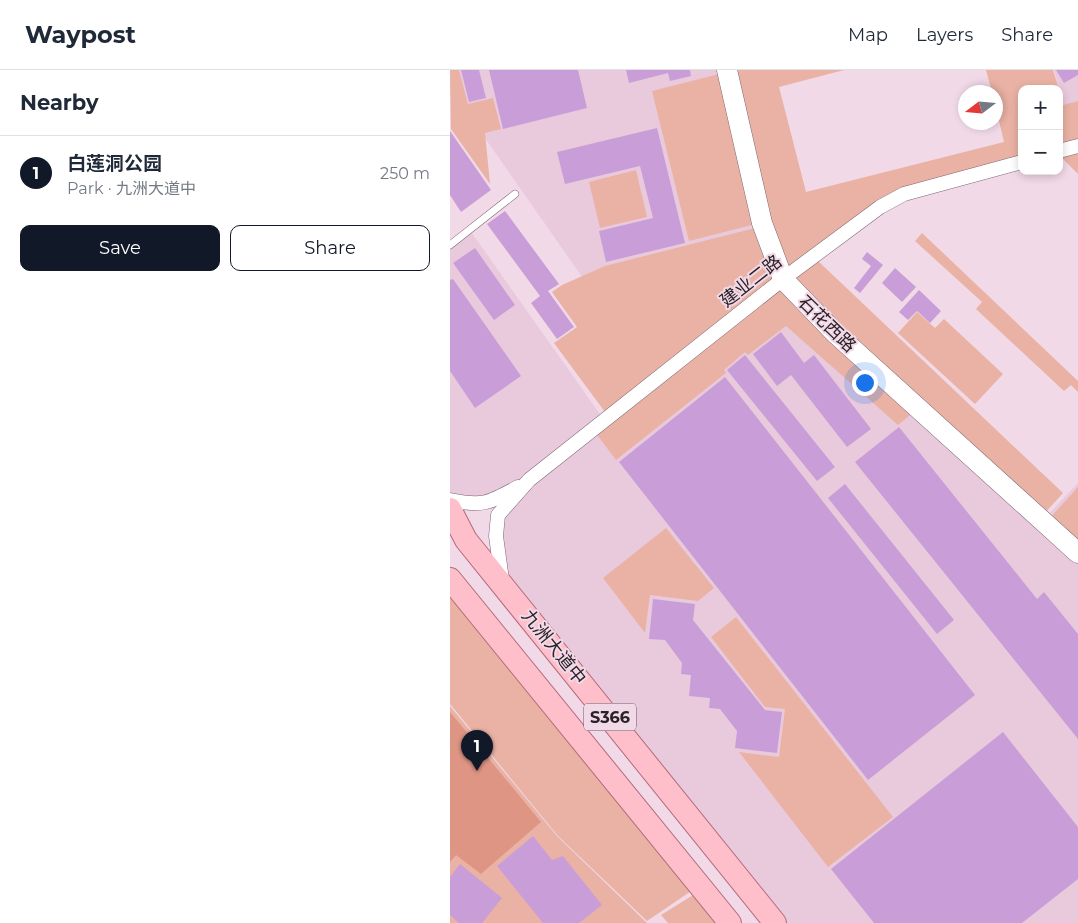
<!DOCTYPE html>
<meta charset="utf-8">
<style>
:root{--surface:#fff;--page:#f6f6f7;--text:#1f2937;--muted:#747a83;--line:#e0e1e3;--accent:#111827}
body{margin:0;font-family:Montserrat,"Noto Sans SC",sans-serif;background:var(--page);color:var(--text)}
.controls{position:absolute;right:15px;top:15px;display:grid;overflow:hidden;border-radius:10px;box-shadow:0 2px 8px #0003}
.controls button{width:45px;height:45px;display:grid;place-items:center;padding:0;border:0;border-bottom:1px solid var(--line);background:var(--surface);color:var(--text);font:25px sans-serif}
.compass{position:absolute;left:508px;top:15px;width:45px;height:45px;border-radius:50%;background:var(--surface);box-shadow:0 2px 8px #0003;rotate:254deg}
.you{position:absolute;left:414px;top:312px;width:18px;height:18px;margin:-12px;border:4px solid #fff;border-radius:50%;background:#1a73e8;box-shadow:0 0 0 8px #1a73e833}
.badge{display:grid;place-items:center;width:32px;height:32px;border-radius:50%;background:var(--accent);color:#fff;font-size:16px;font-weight:700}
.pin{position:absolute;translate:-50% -41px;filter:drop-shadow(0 1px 2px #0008)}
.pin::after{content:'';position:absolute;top:26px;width:18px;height:15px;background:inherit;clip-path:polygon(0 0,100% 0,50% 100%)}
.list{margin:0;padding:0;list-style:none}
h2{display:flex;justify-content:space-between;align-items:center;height:65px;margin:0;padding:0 20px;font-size:21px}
h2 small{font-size:16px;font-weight:400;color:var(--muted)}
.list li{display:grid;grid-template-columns:32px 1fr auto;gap:15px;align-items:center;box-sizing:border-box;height:75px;padding:0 20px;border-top:1px solid var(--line)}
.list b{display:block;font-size:19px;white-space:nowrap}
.list p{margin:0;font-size:16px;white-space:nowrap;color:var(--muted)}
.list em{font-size:16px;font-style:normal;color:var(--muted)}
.actions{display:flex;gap:10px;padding:15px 20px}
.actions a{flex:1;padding:11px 0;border:1px solid var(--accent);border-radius:10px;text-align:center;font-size:18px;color:var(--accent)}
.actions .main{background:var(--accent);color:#fff}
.map{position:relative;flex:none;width:628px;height:853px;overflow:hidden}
header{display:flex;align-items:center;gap:30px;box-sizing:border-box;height:70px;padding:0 25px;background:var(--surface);border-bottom:1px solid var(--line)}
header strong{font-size:24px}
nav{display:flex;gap:28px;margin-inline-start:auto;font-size:18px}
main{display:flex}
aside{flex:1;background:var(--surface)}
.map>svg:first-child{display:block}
.built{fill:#e9cadc}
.green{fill:#eab2a4}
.forest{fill:#df9584}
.building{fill:#c99ed8}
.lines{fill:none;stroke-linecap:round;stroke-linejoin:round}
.lane-casing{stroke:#7b6572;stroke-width:8}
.street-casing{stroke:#7b6572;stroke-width:15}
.secondary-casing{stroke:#7b6572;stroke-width:21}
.primary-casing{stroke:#b46b7a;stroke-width:24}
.lane{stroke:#fff;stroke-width:7}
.street{stroke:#fff;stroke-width:14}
.secondary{stroke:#fff;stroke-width:20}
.primary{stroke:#febeca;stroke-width:22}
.labels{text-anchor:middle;stroke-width:4;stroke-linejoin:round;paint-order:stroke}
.shield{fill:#f1d9e7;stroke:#665961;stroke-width:1}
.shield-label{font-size:16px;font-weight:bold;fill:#2b2227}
.street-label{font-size:18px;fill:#2b2227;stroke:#f1d9e7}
</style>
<header>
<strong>Waypost</strong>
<nav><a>Map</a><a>Layers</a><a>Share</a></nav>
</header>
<main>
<aside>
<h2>Nearby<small></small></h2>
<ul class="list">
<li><span class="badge">1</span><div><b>白莲洞公园</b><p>Park · 九洲大道中</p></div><em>250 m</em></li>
</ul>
<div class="actions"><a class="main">Save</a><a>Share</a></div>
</aside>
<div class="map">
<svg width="628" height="853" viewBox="0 0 628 853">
<rect width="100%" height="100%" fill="#f1d9e7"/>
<g class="built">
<path d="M0 0H277L312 154 593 450 628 413V853H324L52 514 48 445 78 411 39 433 0 429V175L19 159 154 350 199 315 135 211 0 18Z"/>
<path d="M604 0H628V31L614 35Z"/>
</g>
<g class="green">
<path d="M0 0H9L18 34 43 28 51 59 35 63 40 114 1 59Z"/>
<path d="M278 0H394L329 17 356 122 554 72 546 38V22H542L536 0H603L609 19H572V91L454 124 333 209Z"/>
<path d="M269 4 306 154 239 171 202 21Z"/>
<path d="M609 21 613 35 628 31V76L609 81Z"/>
<path d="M628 81V104L610 86Z"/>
<path d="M186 100 197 147 150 158 139 112Z"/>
<path d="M309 157 328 208 155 342 104 273 127 257 102 222 112 215 155 196Z"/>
<path d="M472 163 628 311V322L621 315 614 321 526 239 532 232 465 171Z"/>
<path d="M368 191 613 423 593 445 340 211Z"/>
<path d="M333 214 465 341 448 355 336 256 298 285 295 282 274 300 276 303 166 390 145 362Z"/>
<path d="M467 242 485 258 494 249 553 304 525 334 448 263Z"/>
<path d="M628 417V477L598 450Z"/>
<path d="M216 458 264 518 248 531 200 525 195 563 153 508Z"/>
<path d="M0 510 250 815 197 851 108 766 0 634Z"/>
<path d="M286 547 443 747 378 797 289 682 329 687 335 639 315 637 261 567Z"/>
<path d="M0 636 107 766 197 853H0Z"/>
<path d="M248 822 272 853H218L211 845Z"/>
</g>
<path class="forest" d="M0 642 91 752 31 804 6 785 0 792Z"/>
<g class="building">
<path d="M11 0H29L36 28 19 32Z"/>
<path d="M39 0H128L137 38 53 59Z"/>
<path d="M176 0H240L241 6 220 11 218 3 179 13Z"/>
<path d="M606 0H628V5L614 13Z"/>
<path d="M207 58 235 173 156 192 149 161 203 148 190 96 115 114 107 82Z"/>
<path d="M0 61 41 120 11 142 0 125Z"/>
<path d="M55 141 109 214 98 221 124 257 107 269 81 233 90 226 37 154Z"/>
<path d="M25 178 65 235 44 250 3 193Z"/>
<path d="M417 182 433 195 410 223 404 218 421 196 412 189Z"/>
<path d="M445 198 466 217 452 232 432 213Z"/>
<path d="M3 209 71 306 25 338 0 301V210Z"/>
<path d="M469 220 491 241 480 253 467 241 458 250 449 242Z"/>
<path d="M331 262 354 293 364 285 421 359 397 377 341 305 327 316 303 284Z"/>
<path d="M295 285 385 397 367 411 277 300Z"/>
<path d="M275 307 525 625 418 710 169 392Z"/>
<path d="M449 357 587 529 594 522 628 564V669L405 392Z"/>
<path d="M395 414 504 550 487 564 378 428Z"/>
<path d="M203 529 245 534 243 550 315 640 332 642 327 683 285 678 287 661 270 639 259 638 260 628 239 626 241 605 231 604 232 593 215 570 199 569Z"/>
<path d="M553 662 628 757V809L572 853H424L381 799Z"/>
<path d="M83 766 102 790 113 786 152 835 129 853H93L47 796Z"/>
<path d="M10 794 52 828 32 853H9L0 845V807Z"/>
</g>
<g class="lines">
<g class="lane-casing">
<path id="lane" d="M0 175 65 124"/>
</g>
<g class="street-casing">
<g id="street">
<path d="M609 81 628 76"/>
<path d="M0 430C33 437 39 433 68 417"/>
<path d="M52 510 46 466 48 445 79 410 333 209 430 137 454 124 572 92"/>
</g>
</g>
<g class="secondary-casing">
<path id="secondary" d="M277 0 312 153 333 209 385 263 628 483"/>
</g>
<g class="primary-casing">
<g id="primary">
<path d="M0 439 16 470 325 853"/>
<path d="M0 509 280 853"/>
</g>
</g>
<use href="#lane" class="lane"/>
<use href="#street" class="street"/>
<use href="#secondary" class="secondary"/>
<use href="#primary" class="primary"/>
</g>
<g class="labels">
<rect class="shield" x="134" y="633.5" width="52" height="27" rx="4"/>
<g class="shield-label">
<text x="160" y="653">S366</text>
</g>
<g class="street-label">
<text transform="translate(301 211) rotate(-38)" y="6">建业二路</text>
<text transform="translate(377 254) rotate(44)" y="6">石花西路</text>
<text transform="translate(104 577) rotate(51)" y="6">九洲大道中</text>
</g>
</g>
</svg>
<div class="controls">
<button>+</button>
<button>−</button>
</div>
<svg class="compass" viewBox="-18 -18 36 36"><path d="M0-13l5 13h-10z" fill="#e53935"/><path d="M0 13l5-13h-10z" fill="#747a83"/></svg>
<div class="you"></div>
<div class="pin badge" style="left:27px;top:701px">1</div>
</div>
</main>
